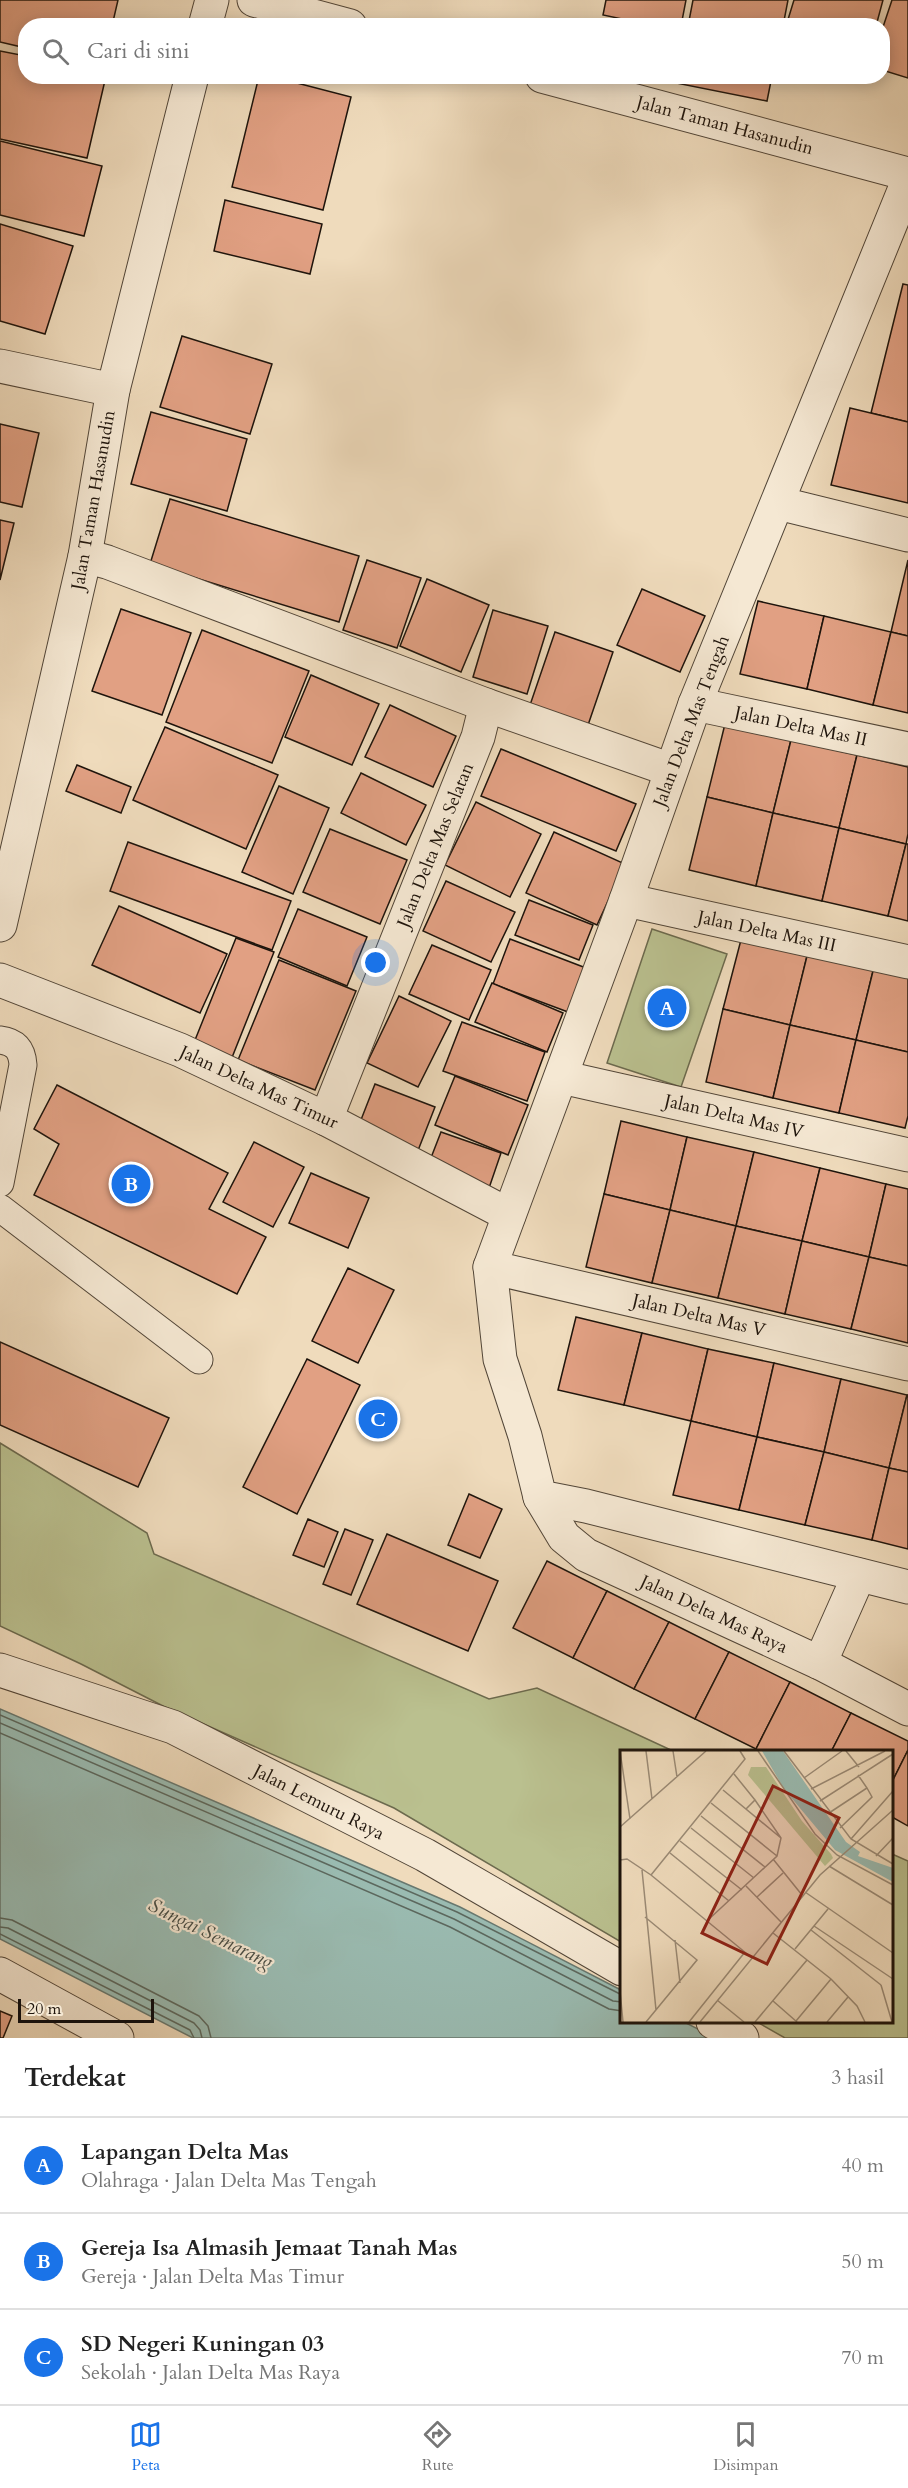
<!DOCTYPE html>
<html lang="id">
<meta charset="utf-8">
<style>
:root{--surface:#fff;--page:#f2f2f2;--text:#222;--muted:#767676;--line:#e0e0e0;--accent:#1a73e8}
body{margin:0;font-family:Cardo,serif;background:var(--page);color:var(--text)}
.scale{position:absolute;left:18px;bottom:15px;width:136px;box-sizing:border-box;padding-left:6px;border:3px solid #1e140c;border-top:0;font-size:16px;line-height:21px;white-space:nowrap;color:#1e140c;-webkit-text-stroke:4px #f5e8d3;paint-order:stroke}
.you{position:absolute;left:376px;top:963px;width:21px;height:21px;margin:-15px;border:4px solid #fff;border-radius:50%;background:#1a73e8;box-shadow:0 0 0 9px #1a73e833}
.badge{display:grid;place-items:center;width:39px;height:39px;border-radius:50%;background:var(--accent);color:#fff;font-size:20px;font-weight:700}
.pin{position:absolute;translate:-50% -50%;border:3px solid #fff;box-shadow:0 2px 6px #0006}
.list{margin:0;padding:0;list-style:none}
h2{display:flex;justify-content:space-between;align-items:center;height:78px;margin:0;padding:0 24px;font-size:26px}
h2 small{font-size:20px;font-weight:400;color:var(--muted)}
.list li{display:grid;grid-template-columns:39px 1fr auto;gap:18px;align-items:center;box-sizing:border-box;height:96px;padding:0 24px;border-top:2px solid var(--line)}
.list b{display:block;font-size:22px;white-space:nowrap}
.list p{margin:0;font-size:20px;white-space:nowrap;color:var(--muted)}
.list em{font-size:20px;font-style:normal;color:var(--muted)}
.icon{flex:none;width:33px;height:33px;fill:none;stroke:currentColor;stroke-width:2;stroke-linecap:round;stroke-linejoin:round}
.map{position:relative;flex:none;width:908px;height:2038px;overflow:hidden}
.search{position:absolute;background:var(--surface);box-shadow:0 3px 15px #0003;left:18px;right:18px;top:18px;height:66px;display:flex;align-items:center;gap:15px;box-sizing:border-box;padding:0 21px;border-radius:24px;color:var(--muted);font-size:22px}
.sheet{height:366px;background:var(--surface)}
nav{display:flex;justify-content:space-around;align-items:center;box-sizing:border-box;height:84px;border-top:2px solid var(--line);background:var(--surface);font-size:16px;color:var(--muted)}
nav a{display:grid;justify-items:center;gap:3px}
nav .on{color:var(--accent)}
.map>svg:first-child{display:block}
.green{fill:#bac08f;stroke:#6c6a4e;stroke-width:1.5}
.water{fill:#9abbb1;stroke:#68786f;stroke-width:1.5}
.lines{fill:none;stroke-linecap:round;stroke-linejoin:round}
.shore{stroke:#5c685e;stroke-width:1.5}
.building{fill:#e1a083;stroke:#1e140c;stroke-width:1.5}
.service-casing{stroke:#524638;stroke-width:29}
.minor-casing{stroke:#524638;stroke-width:35}
.service{stroke:#f5e8d3;stroke-width:27}
.minor{stroke:#f5e8d3;stroke-width:33}
.labels{text-anchor:middle;stroke-width:4.5;stroke-linejoin:round;paint-order:stroke}
.street-label{font-size:18px;fill:#1e140c;stroke:#f5e8d3}
.water-label{font-size:20px;font-style:italic;fill:#494e46;stroke:#f5e8d3}
.inset-road{fill:none;stroke:#9b8b76;stroke-width:1.5}
.view{fill:#8f2418;fill-opacity:0.15;stroke:#8f2418;stroke-width:3}
.inset-edge{fill:none;stroke:#1e140c;stroke-width:3}
</style>
<div class="map">
<svg width="908" height="2038" viewBox="0 0 908 2038">
<rect width="100%" height="100%" fill="#efdbbc"/>
<filter id="stains"><feTurbulence type="fractalNoise" baseFrequency=".00333" numOctaves="4"/><feColorMatrix values="0 0 0 0 .2 0 0 0 0 .09 0 0 0 0 .02 0 0 0 .5 -.17"/></filter>
<radialGradient id="worn" r=".72"><stop offset=".6" stop-color="#630" stop-opacity="0"/><stop offset="1" stop-color="#630" stop-opacity=".3"/></radialGradient>
<g class="green">
<path d="M652 929 727 954 681 1087 607 1063Z"/>
<path d="M0 1443 147 1533 154 1554 489 1699 537 1688 673 1751 622 1752 621 1942 394 1808 165 1707 81 1664 0 1626Z"/>
<path d="M892 1854 908 1861V2038H785L757 2022H892Z"/>
</g>
<path class="water" d="M0 1709 460 1907 621 1990 622 2022H684L716 2038H193L0 1939Z"/>
<g class="lines">
<g class="shore">
<path d="M0 1715 457 1912 622 1995"/>
<path d="M0 1723 454 1919 613 2001 622 2002"/>
<path d="M0 1733 450 1927 609 2009 622 2011"/>
<path d="M0 1918 12 1920 199 2016 208 2026 211 2038"/>
<path d="M0 1927 8 1928 194 2023 200 2030 202 2038"/>
<path d="M0 1934 190 2030 194 2038"/>
</g>
</g>
<g class="building">
<path d="M0 0H118L112 26H26V48L0 42Z"/>
<path d="M606 0H686L681 26H655L603 15Z"/>
<path d="M693 0H788L783 26H688Z"/>
<path d="M794 0H883L876 26H786Z"/>
<path d="M892 0H908V78L882 70V30Z"/>
<path d="M0 51 26 56V76H106L87 158 0 139Z"/>
<path d="M259 76H270L351 97 323 210 232 187Z"/>
<path d="M677 76H772L767 101 676 83Z"/>
<path d="M0 141 102 166 84 236 0 215Z"/>
<path d="M225 200 322 224 310 274 214 251Z"/>
<path d="M0 224 73 246 45 334 0 321Z"/>
<path d="M903 284 908 285V422L871 413Z"/>
<path d="M182 336 272 364 250 434 160 407Z"/>
<path d="M850 408 908 422V503L831 485Z"/>
<path d="M151 412 247 439 227 511 131 484Z"/>
<path d="M0 424 39 433 22 507 0 502Z"/>
<path d="M170 499 359 556 339 622 150 564Z"/>
<path d="M0 520 14 523 0 580Z"/>
<path d="M367 560 421 578 397 648 343 630Z"/>
<path d="M908 560V636L891 632Z"/>
<path d="M427 579 489 605 461 672 400 646Z"/>
<path d="M642 589 705 616 680 672 617 645Z"/>
<path d="M758 601 824 616 807 689 740 674Z"/>
<path d="M121 609 191 633 162 715 92 691Z"/>
<path d="M493 610 548 626 527 694 473 677Z"/>
<path d="M824 616 891 632 873 705 807 689Z"/>
<path d="M202 630 309 671 272 763 166 722Z"/>
<path d="M555 632 613 652 587 728 529 708Z"/>
<path d="M891 632 908 636V713L873 705Z"/>
<path d="M311 675 379 704 352 765 285 737Z"/>
<path d="M390 705 456 736 433 787 365 757Z"/>
<path d="M725 724 791 740 773 813 707 797Z"/>
<path d="M165 727 278 775 246 849 133 800Z"/>
<path d="M791 740 857 755 839 828 773 813Z"/>
<path d="M501 749 636 804 616 851 481 796Z"/>
<path d="M857 755 908 767V834L906 844 839 828Z"/>
<path d="M77 765 131 787 121 813 66 791Z"/>
<path d="M361 773 426 805 406 845 341 813Z"/>
<path d="M279 786 329 808 293 894 242 872Z"/>
<path d="M707 797 773 813 756 886 689 870Z"/>
<path d="M476 802 541 834 510 897 445 865Z"/>
<path d="M773 813 839 828 822 901 756 886Z"/>
<path d="M839 828 906 844 888 916 822 901Z"/>
<path d="M330 829 407 860 380 924 303 892Z"/>
<path d="M554 832 625 864 597 925 526 893Z"/>
<path d="M128 842 291 901 272 950 110 891Z"/>
<path d="M906 844H908V921L888 916Z"/>
<path d="M446 881 515 912 491 962 423 931Z"/>
<path d="M529 900 593 925 579 960 515 935Z"/>
<path d="M119 906 227 954 200 1013 92 965Z"/>
<path d="M298 909 367 937 347 986 278 957Z"/>
<path d="M742 936 808 952 790 1025 723 1009Z"/>
<path d="M236 938 274 952 231 1060 193 1045Z"/>
<path d="M510 939 586 968 568 1012 493 984Z"/>
<path d="M432 945 491 970 469 1020 409 994Z"/>
<path d="M808 952 874 967 856 1040 790 1025Z"/>
<path d="M279 960 356 991 315 1090 238 1060Z"/>
<path d="M874 967 908 975V1052L856 1040Z"/>
<path d="M492 983 563 1013 547 1052 475 1022Z"/>
<path d="M399 996 451 1021 418 1087 367 1063Z"/>
<path d="M723 1009 790 1025 773 1098 706 1082Z"/>
<path d="M462 1022 545 1052 527 1101 443 1071Z"/>
<path d="M790 1025 856 1040 839 1113 773 1098Z"/>
<path d="M856 1040 908 1052V1116L905 1128 839 1113Z"/>
<path d="M455 1076 528 1105 508 1155 435 1125Z"/>
<path d="M375 1084 435 1107 417 1153 357 1130Z"/>
<path d="M57 1085 228 1173 209 1209 266 1237 237 1294 34 1195 59 1144 34 1129Z"/>
<path d="M621 1121 687 1137 670 1210 604 1194Z"/>
<path d="M441 1132 501 1153 488 1191 427 1168Z"/>
<path d="M687 1137 754 1152 736 1226 670 1210Z"/>
<path d="M254 1142 304 1167 273 1227 223 1202Z"/>
<path d="M754 1152 820 1168 802 1241 736 1226Z"/>
<path d="M820 1168 886 1184 869 1257 802 1241Z"/>
<path d="M311 1173 369 1198 348 1248 289 1223Z"/>
<path d="M886 1184 908 1189V1266L869 1257Z"/>
<path d="M604 1194 670 1210 652 1283 586 1267Z"/>
<path d="M670 1210 736 1226 718 1298 652 1283Z"/>
<path d="M736 1226 802 1241 785 1314 718 1298Z"/>
<path d="M802 1241 869 1257 851 1329 785 1314Z"/>
<path d="M869 1257 908 1266V1343L851 1329Z"/>
<path d="M348 1268 394 1290 358 1363 312 1341Z"/>
<path d="M576 1317 642 1333 624 1405 558 1390Z"/>
<path d="M642 1333 708 1349 691 1421 624 1405Z"/>
<path d="M0 1342 169 1418 138 1487 0 1425Z"/>
<path d="M708 1349 774 1363 757 1437 691 1421Z"/>
<path d="M307 1359 360 1385 297 1514 243 1487Z"/>
<path d="M774 1363 841 1379 824 1452 757 1437Z"/>
<path d="M841 1379 907 1395 889 1468 824 1452Z"/>
<path d="M907 1395H908V1472L889 1468Z"/>
<path d="M691 1421 757 1437 739 1510 673 1495Z"/>
<path d="M757 1437 824 1452 805 1525 739 1510Z"/>
<path d="M824 1452 889 1468 872 1540 805 1525Z"/>
<path d="M889 1468 908 1472V1549L872 1540Z"/>
<path d="M469 1494 502 1509 480 1558 448 1545Z"/>
<path d="M308 1519 338 1532 324 1567 293 1555Z"/>
<path d="M345 1529 373 1540 351 1595 323 1584Z"/>
<path d="M387 1534 498 1581 468 1651 357 1604Z"/>
<path d="M547 1561 607 1591 573 1658 513 1628Z"/>
<path d="M607 1591 669 1622 634 1689 573 1658Z"/>
<path d="M669 1622 729 1652 695 1719 634 1689Z"/>
<path d="M729 1652 790 1682 756 1749 695 1719Z"/>
<path d="M790 1682 851 1713 831 1752H761L756 1749Z"/>
<path d="M851 1713 908 1741V1750L892 1782V1752H831Z"/>
<path d="M908 1750V1826L892 1817V1782Z"/>
<path d="M0 2011 12 2016 3 2038H0Z"/>
</g>
<g class="lines">
<g class="service-casing">
<g id="service">
<path d="M0 1040C16 1042 22 1050 23 1065L0 1183"/>
<path d="M0 1208 199 1360"/>
</g>
</g>
<g class="minor-casing">
<g id="minor">
<path d="M254 0 350 26"/>
<path d="M205 26 212 0"/>
<path d="M542 76 908 174"/>
<path d="M908 181 695 704 626 900 490 1267 500 1359 525 1436 540 1497 586 1506 908 1587"/>
<path d="M0 366 113 390"/>
<path d="M778 503 908 535"/>
<path d="M85 556 107 562 486 705 671 770"/>
<path d="M695 704 908 749"/>
<path d="M626 900 908 962"/>
<path d="M0 925 85 556 113 390 192 76"/>
<path d="M0 980 180 1050 326 1119 509 1215"/>
<path d="M561 1077 908 1155"/>
<path d="M326 1119 478 737 486 705"/>
<path d="M490 1267 908 1364"/>
<path d="M540 1497 564 1537 586 1555 820 1663 908 1709"/>
<path d="M820 1663 859 1575"/>
<path d="M0 1670 173 1727 425 1855 622 1969"/>
<path d="M0 1974 117 2038"/>
<path d="M713 2022 742 2038"/>
</g>
</g>
<use href="#service" class="service"/>
<use href="#minor" class="minor"/>
</g>
<g class="labels">
<g class="street-label">
<text transform="translate(725 125) rotate(15)" y="6">Jalan Taman Hasanudin</text>
<text transform="translate(93 500) rotate(-80)" y="6">Jalan Taman Hasanudin</text>
<text transform="translate(691 721) rotate(-69)" y="6">Jalan Delta Mas Tengah</text>
<text transform="translate(801 726) rotate(12)" y="6">Jalan Delta Mas II</text>
<text transform="translate(435 845) rotate(-68)" y="6">Jalan Delta Mas Selatan</text>
<text transform="translate(767 931) rotate(12)" y="6">Jalan Delta Mas III</text>
<text transform="translate(259 1087) rotate(25)" y="6">Jalan Delta Mas Timur</text>
<text transform="translate(734 1116) rotate(13)" y="6">Jalan Delta Mas IV</text>
<text transform="translate(699 1315) rotate(13)" y="6">Jalan Delta Mas V</text>
<text transform="translate(714 1614) rotate(25)" y="6">Jalan Delta Mas Raya</text>
<text transform="translate(319 1802) rotate(27)" y="6">Jalan Lemuru Raya</text>
</g>
<g class="water-label">
<text transform="translate(211 1933) rotate(26)" y="7">Sungai Semarang</text>
</g>
</g>
<g transform="translate(620 1750)">
<rect width="273" height="273" fill="#efdbbc"/>
<path d="M131 17H146L182 71 211 104 213 108 205 116 128 25Z" fill="#bac08f"/>
<path d="M142 1H163L226 92 240 102 238 106 273 118V132L215 100 164 39Z" fill="#9abbb1"/>
<path class="inset-road" d="M0 1 10 69M26 1 32 49M53 1 57 27M138 1 195 84 217 105 273 135M164 1 231 89 273 114M226 1 239 17M114 24 135 50M184 28 222 1M191 39 265 1M200 51 273 4M91 53 157 106M126 59 135 50 161 88M209 63 247 38 238 25M81 66 145 117M0 77 86 1M71 78 134 128M220 78 252 47 247 38M231 89 273 41M60 91 122 140M50 103 109 151M256 106 273 88M153 109 182 145M0 110 7 109 31 125 132 208M209 116 273 155M22 120 36 260M31 125 125 9 120 1M126 136 161 172M185 142 273 203M137 147 163 123M25 167 77 210 26 272M88 170 157 106 161 88 103 40M194 176 273 229M191 180 261 235M153 183 211 229 237 256 245 272M55 190 60 233M175 199 208 159M261 235 272 272M0 241 3 272M97 250 124 272M153 251 177 272M176 271 211 229M69 272 125 202M80 272 200 125 273 60M135 272 187 210M207 272 228 247"/>
<path class="view" d="M153 36 219 68 147 214 82 183Z"/>
<rect width="273" height="273" class="inset-edge"/>
</g>
<rect width="100%" height="100%" filter="url(#stains)"/>
<rect width="100%" height="100%" fill="url(#worn)"/>
</svg>
<div class="scale">20 m</div>
<div class="you"></div>
<div class="pin badge" style="left:667px;top:1008px">A</div>
<div class="pin badge" style="left:131px;top:1184px">B</div>
<div class="pin badge" style="left:378px;top:1419px">C</div>
<div class="search"><svg class="icon" aria-label="search" viewBox="0 0 24 24"><circle cx="10" cy="10" r="6"/><path d="M15 15l6 6"/></svg>Cari di sini</div>
</div>
<section class="sheet">
<h2>Terdekat<small>3 hasil</small></h2>
<ul class="list">
<li><span class="badge">A</span><div><b>Lapangan Delta Mas</b><p>Olahraga · Jalan Delta Mas Tengah</p></div><em>40 m</em></li>
<li><span class="badge">B</span><div><b>Gereja Isa Almasih Jemaat Tanah Mas</b><p>Gereja · Jalan Delta Mas Timur</p></div><em>50 m</em></li>
<li><span class="badge">C</span><div><b>SD Negeri Kuningan 03</b><p>Sekolah · Jalan Delta Mas Raya</p></div><em>70 m</em></li>
</ul>
</section>
<nav>
<a class="on"><svg class="icon" aria-label="map" viewBox="0 0 24 24"><path d="M3 6l6-2 6 2 6-2v14l-6 2-6-2-6 2zM9 4v14M15 6v14"/></svg>Peta</a>
<a><svg class="icon" aria-label="directions" viewBox="0 0 24 24"><path d="M12 3l9 9-9 9-9-9zM9 14v-3h6M13 9l2 2-2 2"/></svg>Rute</a>
<a><svg class="icon" aria-label="saved" viewBox="0 0 24 24"><path d="M7 4h10v16l-5-4-5 4z"/></svg>Disimpan</a>
</nav>
